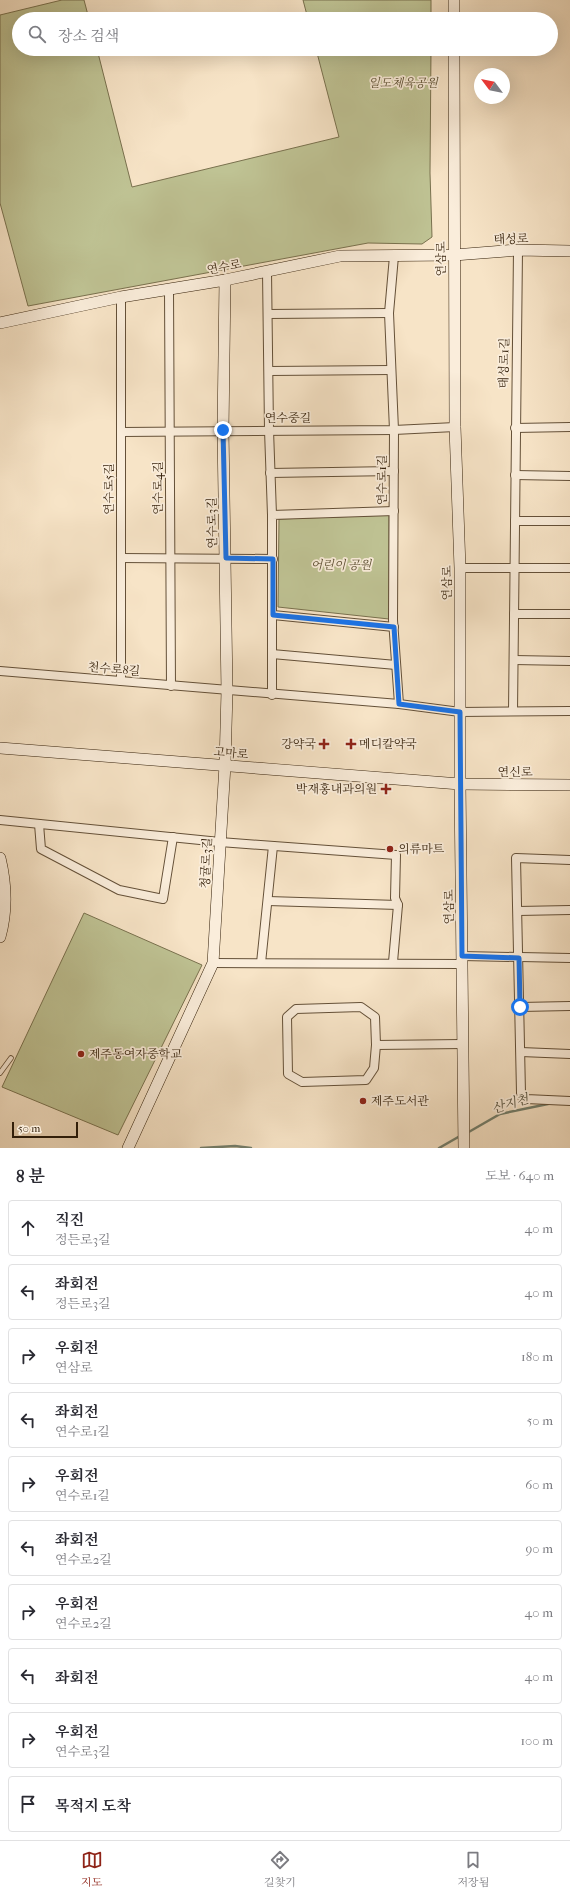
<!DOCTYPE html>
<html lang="ko">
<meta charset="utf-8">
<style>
:root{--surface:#fff;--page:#f2f2f3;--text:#2b2b33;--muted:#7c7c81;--line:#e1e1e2;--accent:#8f2418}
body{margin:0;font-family:"IM FELL French Canon","Noto Serif KR",serif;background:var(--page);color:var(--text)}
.compass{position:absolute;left:474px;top:68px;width:36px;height:36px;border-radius:50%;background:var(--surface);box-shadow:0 4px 16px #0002;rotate:302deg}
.scale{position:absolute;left:12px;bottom:10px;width:66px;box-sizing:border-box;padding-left:4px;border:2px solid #331f09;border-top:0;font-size:11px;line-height:14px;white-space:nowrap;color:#331f09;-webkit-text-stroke:3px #faeddb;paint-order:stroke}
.stop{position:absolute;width:12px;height:12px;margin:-9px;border:3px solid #1a73e8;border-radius:50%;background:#fff}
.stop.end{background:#1a73e8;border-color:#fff;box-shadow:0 1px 4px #0008}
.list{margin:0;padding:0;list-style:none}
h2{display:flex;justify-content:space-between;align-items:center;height:52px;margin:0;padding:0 16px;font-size:17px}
h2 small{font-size:13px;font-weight:400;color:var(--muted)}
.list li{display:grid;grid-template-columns:26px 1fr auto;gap:12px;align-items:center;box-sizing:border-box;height:56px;margin:0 8px 8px;padding:0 8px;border:1px solid var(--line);border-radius:4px}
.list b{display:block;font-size:15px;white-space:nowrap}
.list p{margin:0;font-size:13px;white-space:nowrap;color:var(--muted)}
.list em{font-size:13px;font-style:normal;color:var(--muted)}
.icon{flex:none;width:22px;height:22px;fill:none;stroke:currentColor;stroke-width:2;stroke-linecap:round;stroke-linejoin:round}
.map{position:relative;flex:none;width:570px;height:1148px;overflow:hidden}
.search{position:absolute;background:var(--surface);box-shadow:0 4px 16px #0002;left:12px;right:12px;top:12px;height:44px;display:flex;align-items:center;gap:10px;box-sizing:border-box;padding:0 14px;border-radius:22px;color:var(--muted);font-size:15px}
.sheet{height:692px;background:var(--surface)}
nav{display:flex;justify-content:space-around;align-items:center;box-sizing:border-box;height:56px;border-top:1px solid var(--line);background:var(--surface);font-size:11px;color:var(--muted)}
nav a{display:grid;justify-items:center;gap:2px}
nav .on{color:var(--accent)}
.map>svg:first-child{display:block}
.green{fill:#bfc394;stroke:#79714e}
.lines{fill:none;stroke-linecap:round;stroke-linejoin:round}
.stream{stroke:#737f6d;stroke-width:2.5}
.lane-casing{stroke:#645038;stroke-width:5.5}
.street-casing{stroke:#645038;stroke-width:10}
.secondary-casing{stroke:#331f09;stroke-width:12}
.lane{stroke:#faeddb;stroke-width:4}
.street{stroke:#faeddb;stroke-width:8}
.secondary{stroke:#faeddb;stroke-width:11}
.route{stroke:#1a73e8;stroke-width:5}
.poi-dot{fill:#8f2418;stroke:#faeddb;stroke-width:1.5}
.labels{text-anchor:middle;stroke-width:3.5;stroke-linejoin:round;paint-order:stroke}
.park-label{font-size:12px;font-style:italic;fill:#5d5033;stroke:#faeddb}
.street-label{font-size:12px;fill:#331f09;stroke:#faeddb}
.poi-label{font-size:12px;fill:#331f09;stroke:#faeddb;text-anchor:start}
.water-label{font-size:13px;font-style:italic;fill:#534f3b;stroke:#faeddb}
</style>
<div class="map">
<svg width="570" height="1148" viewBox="0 0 570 1148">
<rect width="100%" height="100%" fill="#f7e4c7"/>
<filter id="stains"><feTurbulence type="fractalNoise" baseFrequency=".005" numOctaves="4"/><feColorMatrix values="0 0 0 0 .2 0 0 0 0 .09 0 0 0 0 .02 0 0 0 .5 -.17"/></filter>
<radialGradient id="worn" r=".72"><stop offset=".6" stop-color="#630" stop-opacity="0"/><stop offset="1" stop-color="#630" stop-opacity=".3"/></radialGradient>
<g class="green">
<path d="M62 0H84L89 19H19V49H97L132 187 339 137 316 49H431L430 173 432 237 422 244 368 243 28 306 0 203V15Z"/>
<path d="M303 0H431V19H308Z"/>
<path d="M389 515V619L278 607 279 519Z"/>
<path d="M84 913 202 965 118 1135 2 1087Z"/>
</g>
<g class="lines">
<g class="stream">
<path d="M467 1133 500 1114 548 1104"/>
<path d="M201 1148 235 1146 251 1148"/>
<path d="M439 1148 460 1136"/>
</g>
<g class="lane-casing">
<path id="lane" d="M0 1073 11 1058"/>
</g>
<g class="street-casing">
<g id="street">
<path d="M394 256 389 313 394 430 393 620 399 704"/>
<path d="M267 272 269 430 272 515"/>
<path d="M169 290 171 686"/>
<path d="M268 314 389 313"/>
<path d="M269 371 391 370"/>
<path d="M515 428 570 427"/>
<path d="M121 432 394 430 455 427"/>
<path d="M270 473 394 471"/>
<path d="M515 475 570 476"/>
<path d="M515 521H570"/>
<path d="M121 558 273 559"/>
<path d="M460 568H570"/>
<path d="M514 614H570"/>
<path d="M273 615 394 627"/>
<path d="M272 654 396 665"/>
<path d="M514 660 570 661"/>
<path d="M0 671 399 704 460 712 570 711"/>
<path d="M121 681V297"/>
<path d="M272 695V515L394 511"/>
<path d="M513 711 518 250"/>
<path d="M0 820 220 842 396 855 395 898 398 905 393 962"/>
<path d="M39 824 41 849 119 890 163 899 173 837"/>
<path d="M570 860 516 858 521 1093 522 1097 526 1099 570 1101"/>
<path d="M268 901 398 905"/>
<path d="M518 911 570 910"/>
<path d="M462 956 570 958"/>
<path d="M213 963 462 964"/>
<path d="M261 963 273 846"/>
<path d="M520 1007 570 1006"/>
<path d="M376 1045 374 1068 366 1080 302 1082 288 1074 287 1017 296 1009 361 1007 375 1017 376 1045 463 1044"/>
<path d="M521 1052 570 1054"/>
</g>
</g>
<g class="secondary-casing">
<g id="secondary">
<path d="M454 0V19"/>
<path d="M454 49 455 427 460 568V784L464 1148"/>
<path d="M0 323 121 297 225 280 340 256 454 255 518 250 570 251"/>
<path d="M0 748 460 784 570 785"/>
<path d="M0 858C6 883 7 912 0 937"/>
<path d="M128 1148 213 963 225 765 227 691 223 430 225 280"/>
</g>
</g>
<use href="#lane" class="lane"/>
<use href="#street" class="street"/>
<use href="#secondary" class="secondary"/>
</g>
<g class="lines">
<path class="route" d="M223 430 226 558 273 559V615L394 627 399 704 460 712 462 956 519 958 520 1007"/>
</g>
<g class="poi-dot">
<path d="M322 738h4v4h4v4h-4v4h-4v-4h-4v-4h4z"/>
<path d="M349 738h4v4h4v4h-4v4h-4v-4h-4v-4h4z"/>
<path d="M384 783h4v4h4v4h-4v4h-4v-4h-4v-4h4z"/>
<circle cx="390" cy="849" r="4"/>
<circle cx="81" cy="1054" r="4"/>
<circle cx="363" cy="1101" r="4"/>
</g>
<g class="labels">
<g class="park-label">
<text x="403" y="87">일도체육공원</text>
<text x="341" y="569">어린이 공원</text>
</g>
<g class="street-label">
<text transform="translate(511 239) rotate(-2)" y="4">태성로</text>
<text transform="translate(441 259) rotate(-90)" y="4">연삼로</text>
<text transform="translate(224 267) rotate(-11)" y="4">연수로</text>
<text transform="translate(504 363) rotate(-89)" y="4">태성로1길</text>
<text x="288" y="422">연수중길</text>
<text transform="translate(382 480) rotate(-90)" y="4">연수로1길</text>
<text transform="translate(158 488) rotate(-90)" y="4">연수로4길</text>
<text transform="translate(109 489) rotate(-90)" y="4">연수로5길</text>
<text transform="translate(212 523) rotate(-91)" y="4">연수로3길</text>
<text transform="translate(447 583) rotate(-90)" y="4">연삼로</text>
<text transform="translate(114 669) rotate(5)" y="4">천수로8길</text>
<text transform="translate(231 753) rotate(5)" y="4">고마로</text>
<text x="515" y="776">연신로</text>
<text transform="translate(206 863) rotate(-87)" y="4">청귤로3길</text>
<text transform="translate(449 907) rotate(-90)" y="4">연삼로</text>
</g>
<g class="poi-label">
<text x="316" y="748" text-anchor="end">강약국</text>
<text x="359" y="748">메디칼약국</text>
<text x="377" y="793" text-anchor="end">박재홍내과의원</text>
<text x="398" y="853">의류마트</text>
<text x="89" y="1058">제주동여자중학교</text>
<text x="371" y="1105">제주도서관</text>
</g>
<g class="water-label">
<text transform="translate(510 1103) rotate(-17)" y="5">산지천</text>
</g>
</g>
<rect width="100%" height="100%" filter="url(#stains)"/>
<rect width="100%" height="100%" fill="url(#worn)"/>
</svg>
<svg class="compass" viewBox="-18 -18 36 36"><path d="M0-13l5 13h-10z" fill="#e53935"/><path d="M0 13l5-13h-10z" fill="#7c7c81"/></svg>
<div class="scale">50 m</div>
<div class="stop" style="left:520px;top:1007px"></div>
<div class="stop end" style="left:223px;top:430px"></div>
<div class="search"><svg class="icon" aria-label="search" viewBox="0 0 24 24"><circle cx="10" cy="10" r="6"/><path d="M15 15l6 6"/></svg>장소 검색</div>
</div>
<section class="sheet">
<h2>8 분<small>도보 · 640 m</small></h2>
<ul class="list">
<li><svg class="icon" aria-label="ahead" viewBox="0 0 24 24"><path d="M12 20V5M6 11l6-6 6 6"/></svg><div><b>직진</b><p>정든로3길</p></div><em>40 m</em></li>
<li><svg class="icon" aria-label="left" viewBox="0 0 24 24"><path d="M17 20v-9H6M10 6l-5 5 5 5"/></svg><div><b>좌회전</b><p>정든로3길</p></div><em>40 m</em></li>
<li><svg class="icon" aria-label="right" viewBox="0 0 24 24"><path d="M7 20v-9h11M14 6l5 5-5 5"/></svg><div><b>우회전</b><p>연삼로</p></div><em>180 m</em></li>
<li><svg class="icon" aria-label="left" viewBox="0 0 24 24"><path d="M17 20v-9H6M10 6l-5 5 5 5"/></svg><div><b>좌회전</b><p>연수로1길</p></div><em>50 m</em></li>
<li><svg class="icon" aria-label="right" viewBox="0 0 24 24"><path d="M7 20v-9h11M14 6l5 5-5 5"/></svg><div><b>우회전</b><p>연수로1길</p></div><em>60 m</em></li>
<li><svg class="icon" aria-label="left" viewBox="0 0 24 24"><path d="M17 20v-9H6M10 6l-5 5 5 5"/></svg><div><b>좌회전</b><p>연수로2길</p></div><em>90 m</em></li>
<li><svg class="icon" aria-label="right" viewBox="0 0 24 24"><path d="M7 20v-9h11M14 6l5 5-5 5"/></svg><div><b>우회전</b><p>연수로2길</p></div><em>40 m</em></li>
<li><svg class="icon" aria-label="left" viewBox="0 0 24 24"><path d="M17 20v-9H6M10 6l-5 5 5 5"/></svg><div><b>좌회전</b></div><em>40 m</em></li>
<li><svg class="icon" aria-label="right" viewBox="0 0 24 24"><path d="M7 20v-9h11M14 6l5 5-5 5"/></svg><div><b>우회전</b><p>연수로3길</p></div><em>100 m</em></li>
<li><svg class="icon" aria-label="arrive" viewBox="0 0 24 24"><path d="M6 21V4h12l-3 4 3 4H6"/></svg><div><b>목적지 도착</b></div></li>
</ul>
</section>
<nav>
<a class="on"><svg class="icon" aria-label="map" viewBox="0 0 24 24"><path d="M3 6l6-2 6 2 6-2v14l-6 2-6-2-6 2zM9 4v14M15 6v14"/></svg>지도</a>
<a><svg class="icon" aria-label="directions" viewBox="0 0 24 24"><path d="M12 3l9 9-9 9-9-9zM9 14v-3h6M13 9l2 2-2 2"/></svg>길찾기</a>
<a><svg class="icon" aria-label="saved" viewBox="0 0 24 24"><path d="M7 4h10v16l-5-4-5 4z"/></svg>저장됨</a>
</nav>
